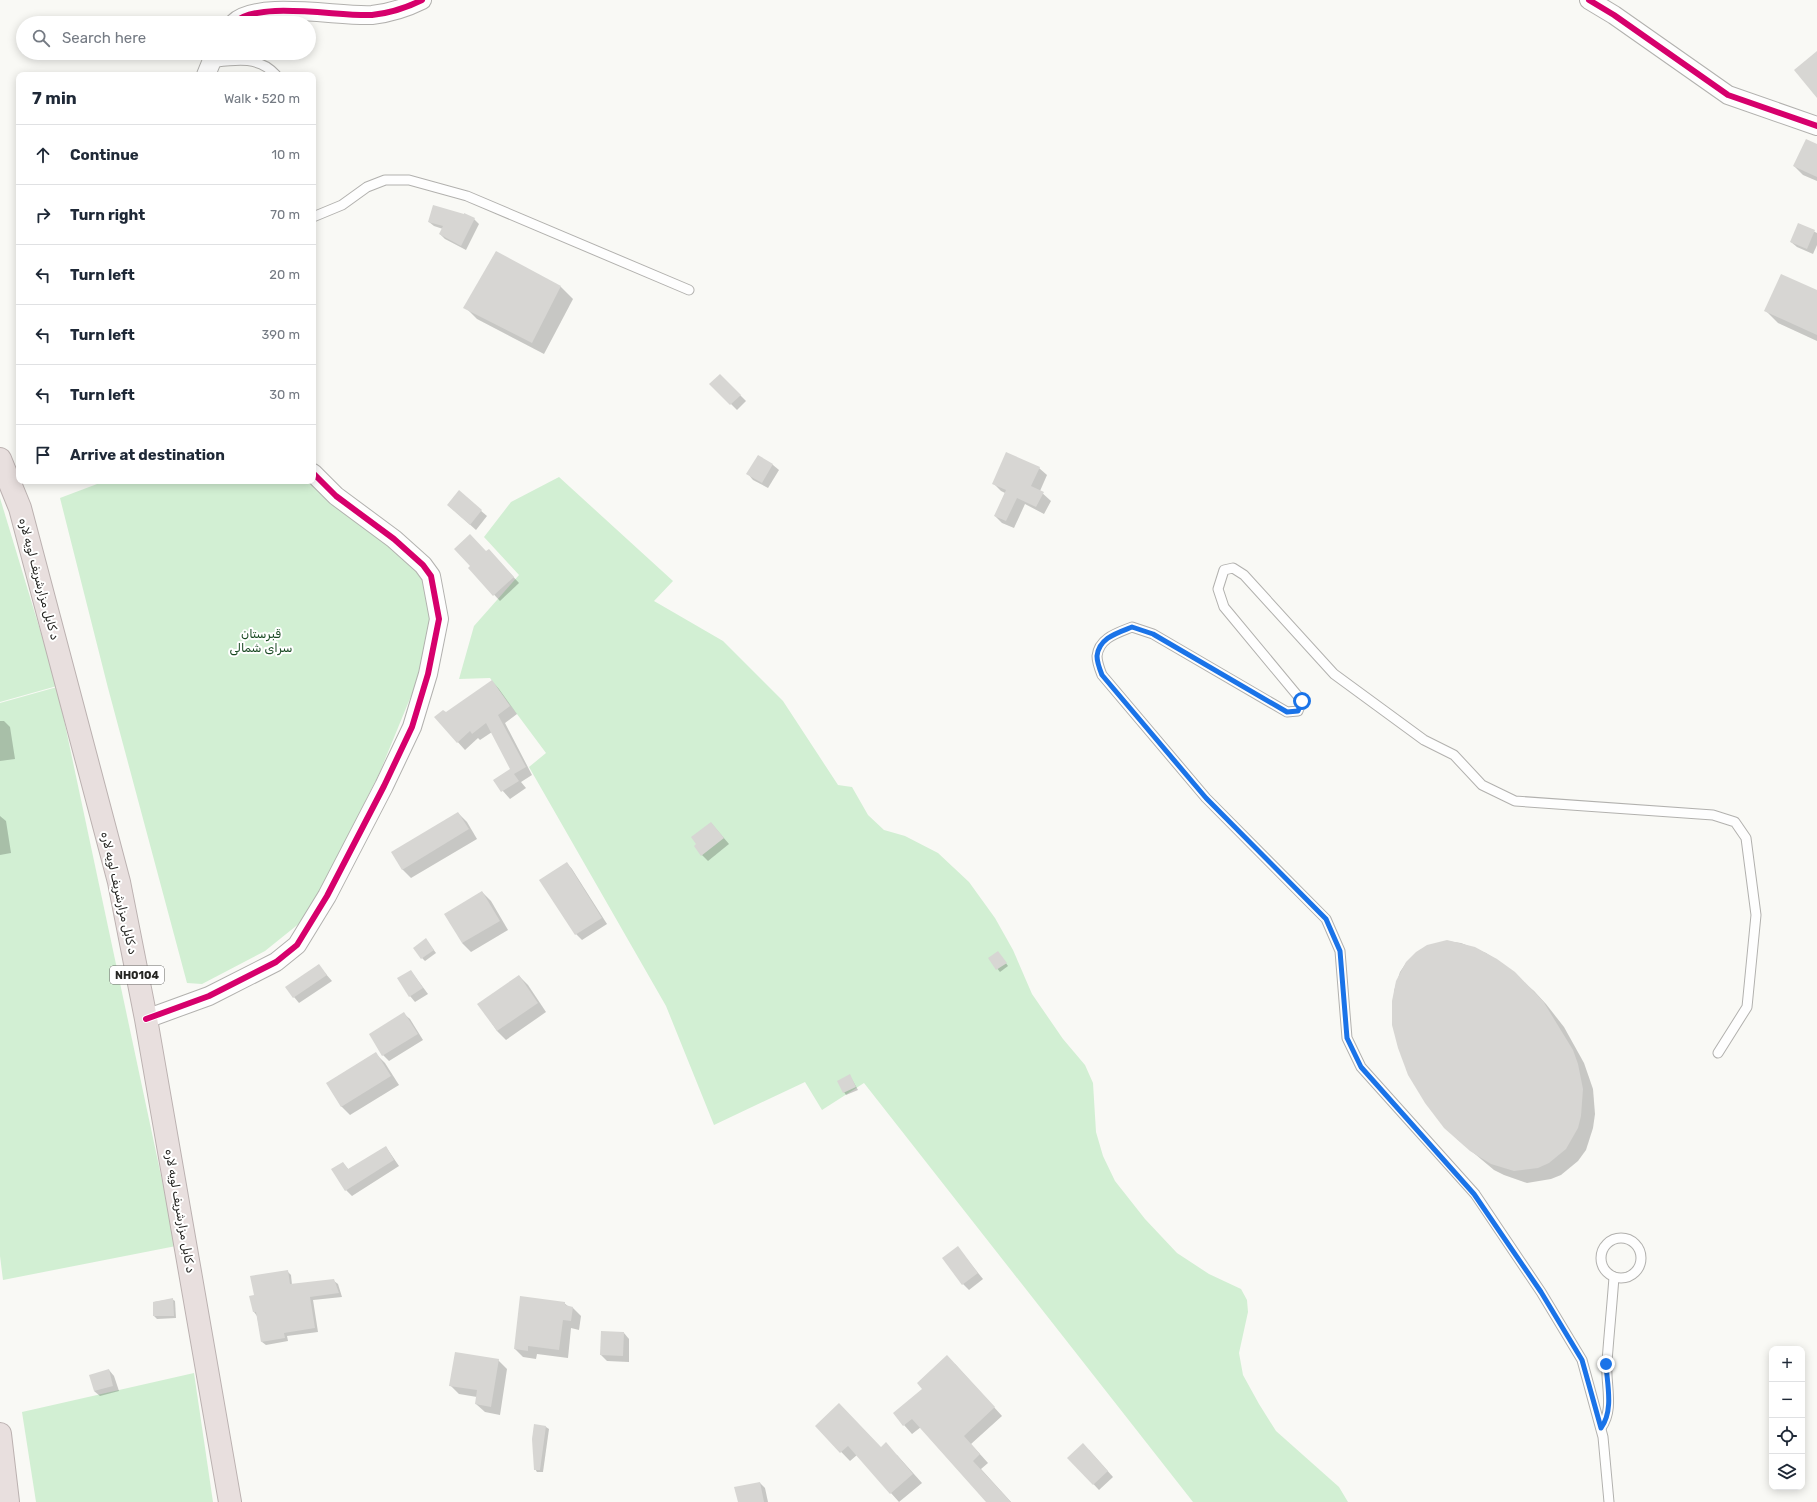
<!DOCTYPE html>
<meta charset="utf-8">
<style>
:root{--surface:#fff;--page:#f2f2f3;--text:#1f2937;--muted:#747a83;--line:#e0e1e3}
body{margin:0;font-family:Rubik,Vazirmatn,sans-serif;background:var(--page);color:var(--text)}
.controls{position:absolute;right:12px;bottom:12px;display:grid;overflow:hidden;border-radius:8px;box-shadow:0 2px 10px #0003}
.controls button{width:36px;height:36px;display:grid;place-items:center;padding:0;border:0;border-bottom:1px solid var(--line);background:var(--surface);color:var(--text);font:20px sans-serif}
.stop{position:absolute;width:12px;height:12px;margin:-9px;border:3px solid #1a73e8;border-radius:50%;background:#fff}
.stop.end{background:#1a73e8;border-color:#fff;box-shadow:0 1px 4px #0008}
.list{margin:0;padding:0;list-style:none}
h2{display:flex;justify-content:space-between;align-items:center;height:52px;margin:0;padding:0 16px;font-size:17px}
h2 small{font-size:13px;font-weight:400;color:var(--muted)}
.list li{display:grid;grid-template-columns:26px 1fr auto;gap:12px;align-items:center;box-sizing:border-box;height:60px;padding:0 16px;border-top:1px solid var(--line)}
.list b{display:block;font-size:15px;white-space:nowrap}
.list em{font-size:13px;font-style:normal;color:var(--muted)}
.icon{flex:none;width:22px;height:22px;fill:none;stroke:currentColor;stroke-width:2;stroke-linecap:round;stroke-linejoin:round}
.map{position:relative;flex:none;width:1817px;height:1502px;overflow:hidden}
.search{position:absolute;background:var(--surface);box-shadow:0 2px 10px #0003;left:16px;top:16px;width:300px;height:44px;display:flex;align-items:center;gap:10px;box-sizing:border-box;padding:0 14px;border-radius:22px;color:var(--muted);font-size:15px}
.panel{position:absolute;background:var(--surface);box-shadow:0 2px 10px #0003;left:16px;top:72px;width:300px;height:412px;border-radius:8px}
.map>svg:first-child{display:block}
.green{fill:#d2efd3}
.shadow{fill:#0003}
.building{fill:#d7d6d3}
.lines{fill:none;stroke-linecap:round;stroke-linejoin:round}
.lane-casing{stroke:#b2b1ae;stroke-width:11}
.street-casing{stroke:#b2b1ae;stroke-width:20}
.highway-casing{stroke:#bbb1b0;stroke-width:24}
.lane{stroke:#fefefe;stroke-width:9}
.street{stroke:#fefefe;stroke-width:18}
.highway{stroke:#e8dfde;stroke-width:22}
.cycleway-casing{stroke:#fff;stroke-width:8}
.cycleway{stroke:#d6006c;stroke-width:6}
.route{stroke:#1a73e8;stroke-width:5}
.labels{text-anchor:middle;stroke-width:4;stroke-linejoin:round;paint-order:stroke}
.shield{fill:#fff;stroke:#666664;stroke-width:1}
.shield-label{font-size:11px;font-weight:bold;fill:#252522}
.street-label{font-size:12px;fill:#252522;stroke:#fff}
.park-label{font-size:12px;fill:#184821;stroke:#fff}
</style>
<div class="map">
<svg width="1817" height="1502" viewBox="0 0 1817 1502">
<rect width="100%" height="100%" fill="#f9f9f5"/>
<g class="green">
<path d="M313 464 336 491 422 561 441 623 379 774 306 918 265 951 202 984 187 983 108 688 60 498 105 481H313Z"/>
<path d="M559 477 673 581 654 601 723 641 783 701 838 785 852 787 868 815 884 830 905 836 938 853 969 882 995 918 1013 950 1032 994 1063 1039 1085 1065 1093 1083 1096 1132 1103 1156 1115 1181 1145 1219 1177 1253 1209 1274 1241 1289 1247 1300 1248 1312 1239 1353 1243 1375 1259 1404 1276 1431 1339 1487 1348 1502H1193L864 1083 822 1110 805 1082 714 1125 666 1006 529 767 546 753 490 678 459 679 474 626 519 575 484 537 511 502Z"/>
<path d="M0 498 57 686 0 702Z"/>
<path d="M57 687 176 1246 3 1280 0 1256V703Z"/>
<path d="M194 1373 213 1502H36L22 1412Z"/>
</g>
<g class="shadow">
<path d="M1817 145V181L1803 175 1794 166Z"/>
<path d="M474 219 479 224 466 250 445 239 440 234 443 229 434 226 429 222Z"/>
<path d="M1799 224 1817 233V245L1813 254 1797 247 1791 242Z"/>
<path d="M496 252 561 287 573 299 544 354 477 319 465 307Z"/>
<path d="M1817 291V341L1778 323 1766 311Z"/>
<path d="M720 375 746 401 737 410 711 384Z"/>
<path d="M758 456 773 465 779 470 768 488 753 480 748 474Z"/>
<path d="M1039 468 1047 475 1040 491 1051 501 1044 514 1025 504 1014 528 1002 523 995 516 1005 493 1001 491 993 483Z"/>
<path d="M459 492 487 516 476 530 448 505Z"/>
<path d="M486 553 494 556 519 583 500 601 469 568Z"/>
<path d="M492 681 499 689 517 714 505 723 532 775 521 782 526 788 510 799 494 781 512 769 492 732 480 740 478 738 465 750 436 718 446 714Z"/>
<path d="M0 721H4L10 727 15 759 0 761Z"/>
<path d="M458 813 467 822 477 839 411 878 402 869Z"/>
<path d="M0 816 6 821 11 853 0 855Z"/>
<path d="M711 823 729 844 708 861 702 855Z"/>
<path d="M567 863 572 869 607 924 582 940 576 934Z"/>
<path d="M482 892 491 901 508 930 471 952 462 943Z"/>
<path d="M1447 941 1461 943 1486 953 1505 966 1534 991 1546 1004 1564 1027 1584 1063 1593 1089 1595 1114 1593 1128 1586 1150 1578 1161 1561 1175 1551 1179 1527 1183 1504 1175 1494 1170 1457 1139 1394 991 1400 972 1406 963 1427 946Z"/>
<path d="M428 942 436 953 425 961 422 958Z"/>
<path d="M1000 955 1008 966 1000 972 989 958Z"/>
<path d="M318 965 332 981 299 1003 294 997Z"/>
<path d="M411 971 428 994 415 1002 410 996Z"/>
<path d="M519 976 528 985 546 1012 506 1040 497 1031 479 1004Z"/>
<path d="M404 1014 410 1019 423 1040 389 1061 383 1055Z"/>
<path d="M376 1054 385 1063 399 1085 350 1115 341 1106Z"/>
<path d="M850 1076 858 1090 846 1095 844 1092Z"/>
<path d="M386 1147 399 1166 352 1196 346 1190 343 1163 349 1170Z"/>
<path d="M958 1248 983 1279 969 1290 963 1284Z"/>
<path d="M287 1271 291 1275 292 1285 334 1281 338 1284 342 1297 313 1300 318 1332 287 1336 288 1341 266 1345 262 1342 257 1316 254 1312 256 1295Z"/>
<path d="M172 1299 175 1301 176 1318 157 1319 154 1316V1302Z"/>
<path d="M564 1303 569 1307 573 1308 581 1316 579 1330 571 1328 568 1358 537 1354 536 1359 523 1357 515 1349Z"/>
<path d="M624 1333 629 1339V1362L607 1361 601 1355Z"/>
<path d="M498 1360 507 1369 500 1415 485 1412 476 1404 477 1397 459 1394 450 1385Z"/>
<path d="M955 1364 1002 1416 971 1444 988 1463 981 1469 1011 1502H988L921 1427 912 1434 904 1425Z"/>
<path d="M109 1370 114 1376 119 1391 100 1396 94 1391Z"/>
<path d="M535 1425 546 1427 549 1429 543 1472H537L535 1469Z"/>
<path d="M816 1426 897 1455 922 1483 899 1502 857 1455 850 1461Z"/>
<path d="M1089 1450 1113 1477 1099 1490 1069 1458Z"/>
<path d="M760 1483 765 1488 768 1502H739Z"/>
</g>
<g class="building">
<path d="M1817 51V98L1794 70Z"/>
<path d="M1806 139 1817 144V177L1793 166Z"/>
<path d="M433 205 464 214V213L475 218 461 246 439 234 443 226 428 222Z"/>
<path d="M1798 223 1815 230 1807 249 1790 242Z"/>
<path d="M496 251 561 286 532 343 463 308Z"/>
<path d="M1781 274 1817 290V335L1764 311Z"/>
<path d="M720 374 741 395 730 405 709 384Z"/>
<path d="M1006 452 1040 467 1031 486 1044 492 1036 507 1017 498 1006 521 994 516 1006 490 992 484Z"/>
<path d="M758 455 773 464 762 483 746 474Z"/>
<path d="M459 490 482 510 470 525 447 505Z"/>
<path d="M470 534 486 551 489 549 514 577 493 596 468 568 470 566 454 549Z"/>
<path d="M492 680 510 706 498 715 526 767 514 774 519 781 501 792 493 780 510 769 486 723 472 734 470 731 457 743 434 717 443 710 446 712Z"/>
<path d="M458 812 469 829 402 870 391 852Z"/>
<path d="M711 822 724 838 701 856 694 846 696 844 691 837Z"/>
<path d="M567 862 602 918 575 935 539 880Z"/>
<path d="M482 891 500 921 462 943 444 914Z"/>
<path d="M426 938 434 950 421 959 413 948Z"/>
<path d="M1447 940 1475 947 1497 959 1515 972 1543 1001 1573 1050 1578 1064 1583 1089 1581 1116 1578 1128 1566 1149 1549 1163 1538 1168 1514 1171 1491 1164 1470 1151 1444 1128 1425 1103 1408 1075 1398 1048 1392 1025V1001L1396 981 1406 962 1416 952 1427 945Z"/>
<path d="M998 951 1007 963 996 970 988 958Z"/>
<path d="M319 964 327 975 293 998 285 987Z"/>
<path d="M411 970 423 988 409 997 397 978Z"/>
<path d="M519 975 538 1003 497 1031 477 1004Z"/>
<path d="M404 1012 418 1034 382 1056 369 1034Z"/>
<path d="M376 1052 391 1076 341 1107 326 1083Z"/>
<path d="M850 1074 856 1087 843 1093 837 1081Z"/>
<path d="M386 1146 394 1160 345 1191 331 1169 343 1162 348 1169Z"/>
<path d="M958 1246 978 1273 962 1285 942 1258Z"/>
<path d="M288 1270 290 1284 334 1279 339 1293 310 1297 315 1328 284 1333 285 1338 261 1342 256 1312H253L249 1296 254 1295 250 1276Z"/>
<path d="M520 1296 565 1302V1305L573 1307 571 1321 563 1320 559 1350 528 1346V1351L514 1349Z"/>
<path d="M173 1298 174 1316H153V1302Z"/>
<path d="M601 1331 624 1332 623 1356 600 1355Z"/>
<path d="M455 1352 499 1359 491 1407 475 1404 477 1390 449 1386Z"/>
<path d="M947 1355 995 1407 964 1436 980 1454 973 1461 1011 1502H986L912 1419 903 1426 893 1413 922 1389 917 1383Z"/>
<path d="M109 1369 113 1386 94 1391 89 1375Z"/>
<path d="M839 1403 881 1447 886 1442 913 1474 890 1494 848 1446 840 1453 815 1426Z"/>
<path d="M534 1424 546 1426 540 1470H534L532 1439Z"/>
<path d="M1083 1443 1108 1471 1093 1485 1067 1458Z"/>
<path d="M760 1482 764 1502H738L734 1487Z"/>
</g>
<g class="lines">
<g class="lane-casing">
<g id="lane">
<path d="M210 63C234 60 258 55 276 75"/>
<path d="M313 217 342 205 367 187 385 180H409L467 196 689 290"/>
<circle cx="1621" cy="1258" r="20"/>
<path d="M1601 1428C1615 1409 1605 1384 1607 1362 1609 1334 1612 1305 1614 1277"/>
<path d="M1609 1502 1603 1437 1582 1360 1541 1292 1475 1194 1361 1067 1347 1038 1340 951 1326 919 1206 798 1102 675C1100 670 1097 662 1097 656 1099 638 1117 633 1132 627L1153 634 1287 712 1298 711 1302 701 1224 607 1218 589 1224 570 1233 568 1244 575 1334 674 1424 740 1454 755 1482 785 1515 801 1713 815 1735 822 1746 838 1756 915 1747 1007 1718 1053"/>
</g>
</g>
<g class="street-casing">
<g id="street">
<path d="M1589 0 1614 15 1728 95 1817 126"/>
<path d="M234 23C257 0 339 17 372 15 390 13 406 8 422 0"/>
<path d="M206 75 215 53"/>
<path d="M146 1019 209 996 276 962 297 945 327 896 384 786 412 727 428 674 439 619 431 576 423 565 394 539 336 496 313 473"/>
</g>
</g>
<g class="highway-casing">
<g id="highway">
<path d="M0 459 20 508 119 882 146 1019 230 1502"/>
<path d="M0 1434 8 1502"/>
</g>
</g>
<use href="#lane" class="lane"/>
<use href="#street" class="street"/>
<use href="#highway" class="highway"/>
<g class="cycleway-casing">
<g id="cycleway">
<path d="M1589 0 1614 15 1728 95 1817 126"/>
<path d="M234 23C257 0 339 17 372 15 390 13 406 8 422 0"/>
<path d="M146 1019 209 996 276 962 297 945 327 896 384 786 412 727 428 674 439 619 431 576 423 565 394 539 336 496 313 473"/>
</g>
</g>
<use href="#cycleway" class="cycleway"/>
</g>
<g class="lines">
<path class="route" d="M1302 701 1298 711 1287 712 1153 634 1132 627C1117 633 1099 638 1097 656 1097 662 1100 670 1102 675L1206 798 1326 919 1340 951 1347 1038 1361 1067 1474 1194 1541 1292 1582 1360 1601 1428C1614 1410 1607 1384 1606 1364"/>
</g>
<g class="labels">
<rect class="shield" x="110" y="966" width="54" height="18" rx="3"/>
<g class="shield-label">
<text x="137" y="979">NH0104</text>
</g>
<g class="street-label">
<text transform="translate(39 579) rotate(75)" y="4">د کابل مزارشریف لویه لاره</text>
<text transform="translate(119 893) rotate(77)" y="4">د کابل مزارشریف لویه لاره</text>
<text transform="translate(180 1211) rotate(80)" y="4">د کابل مزارشریف لویه لاره</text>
</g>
<g class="park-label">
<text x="261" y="638">قبرستان<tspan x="261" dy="14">سرای شمالی</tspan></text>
</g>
</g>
</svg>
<div class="controls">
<button>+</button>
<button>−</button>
<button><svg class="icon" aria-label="locate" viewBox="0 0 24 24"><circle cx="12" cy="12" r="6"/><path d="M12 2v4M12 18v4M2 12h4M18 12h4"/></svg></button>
<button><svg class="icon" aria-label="layers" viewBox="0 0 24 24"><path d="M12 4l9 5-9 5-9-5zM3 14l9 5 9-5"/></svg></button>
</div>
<div class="stop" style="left:1302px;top:701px"></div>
<div class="stop end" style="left:1606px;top:1364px"></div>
<div class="search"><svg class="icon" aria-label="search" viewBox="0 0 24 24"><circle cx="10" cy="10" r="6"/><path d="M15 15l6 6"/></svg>Search here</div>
<section class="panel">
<h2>7 min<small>Walk · 520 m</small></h2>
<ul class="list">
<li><svg class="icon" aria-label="ahead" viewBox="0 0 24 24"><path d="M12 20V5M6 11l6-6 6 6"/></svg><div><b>Continue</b></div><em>10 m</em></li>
<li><svg class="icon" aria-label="right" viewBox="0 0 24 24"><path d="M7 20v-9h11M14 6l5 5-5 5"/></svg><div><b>Turn right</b></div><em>70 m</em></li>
<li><svg class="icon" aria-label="left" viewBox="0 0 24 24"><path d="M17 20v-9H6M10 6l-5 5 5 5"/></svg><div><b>Turn left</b></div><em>20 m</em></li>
<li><svg class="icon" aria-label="left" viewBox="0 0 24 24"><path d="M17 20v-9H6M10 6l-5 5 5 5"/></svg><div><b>Turn left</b></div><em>390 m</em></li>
<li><svg class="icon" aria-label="left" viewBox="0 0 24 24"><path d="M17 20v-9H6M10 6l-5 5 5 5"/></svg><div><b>Turn left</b></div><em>30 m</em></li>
<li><svg class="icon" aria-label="arrive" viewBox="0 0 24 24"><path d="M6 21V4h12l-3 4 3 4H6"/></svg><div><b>Arrive at destination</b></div></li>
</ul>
</section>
</div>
